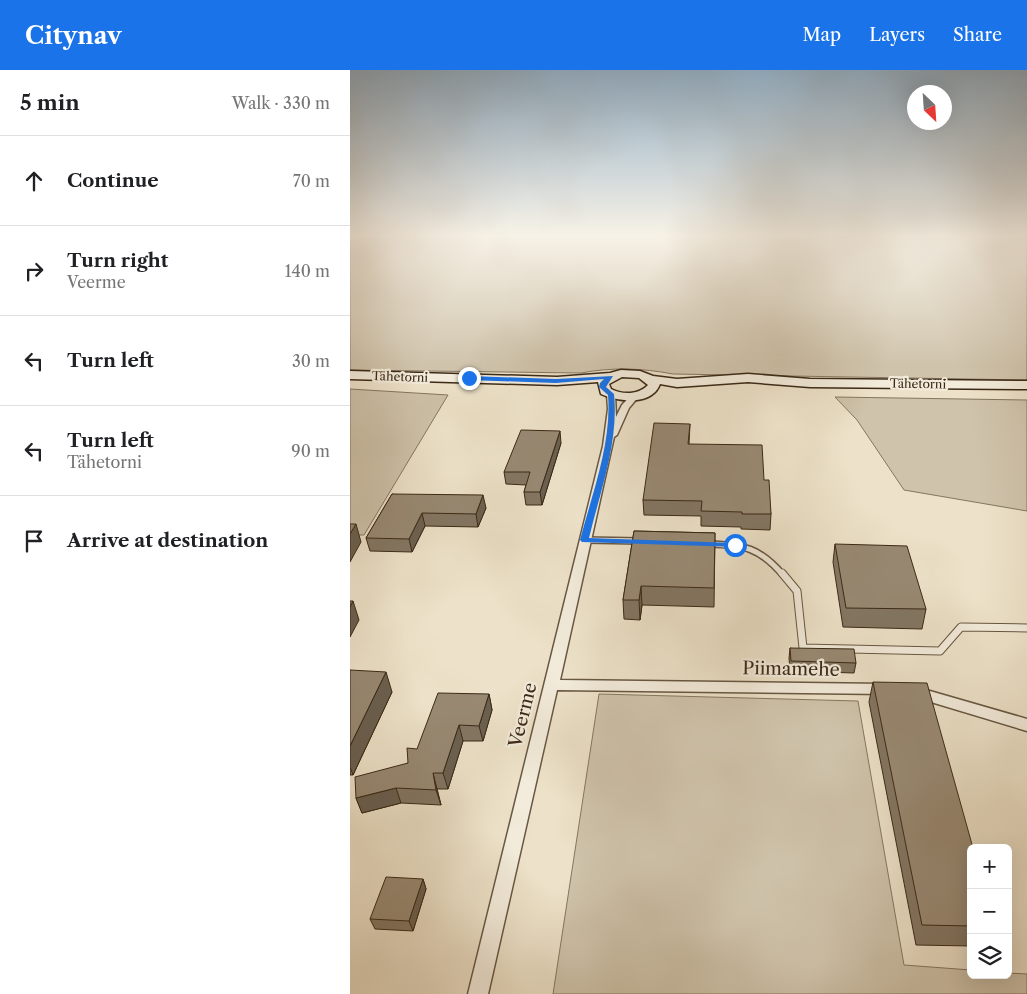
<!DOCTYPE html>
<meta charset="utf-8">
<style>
:root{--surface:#fff;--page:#f6f6f6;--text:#202124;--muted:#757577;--line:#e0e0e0;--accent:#1a73e8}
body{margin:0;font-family:"Libre Caslon Text",serif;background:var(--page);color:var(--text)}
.controls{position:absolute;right:15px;bottom:15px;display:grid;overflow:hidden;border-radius:8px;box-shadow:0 5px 20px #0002}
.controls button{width:45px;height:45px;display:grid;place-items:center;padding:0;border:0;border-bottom:1px solid var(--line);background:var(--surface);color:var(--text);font:25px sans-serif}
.compass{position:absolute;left:557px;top:15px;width:45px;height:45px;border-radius:50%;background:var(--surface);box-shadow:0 5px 20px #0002;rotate:155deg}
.stop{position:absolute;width:15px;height:15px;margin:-11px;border:4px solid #1a73e8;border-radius:50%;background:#fff}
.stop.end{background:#1a73e8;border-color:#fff;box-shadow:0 1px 5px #0008}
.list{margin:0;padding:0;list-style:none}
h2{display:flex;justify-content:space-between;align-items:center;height:65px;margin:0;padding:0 20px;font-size:21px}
h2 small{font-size:16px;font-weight:400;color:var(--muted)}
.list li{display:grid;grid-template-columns:32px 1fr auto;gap:15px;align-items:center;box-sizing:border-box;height:90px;padding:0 20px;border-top:1px solid var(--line)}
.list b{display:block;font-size:19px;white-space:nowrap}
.list p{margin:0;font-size:16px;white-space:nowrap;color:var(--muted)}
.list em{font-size:16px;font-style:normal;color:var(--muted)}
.icon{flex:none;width:28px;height:28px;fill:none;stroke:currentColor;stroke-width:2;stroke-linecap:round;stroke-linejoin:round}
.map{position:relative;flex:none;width:677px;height:924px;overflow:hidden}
header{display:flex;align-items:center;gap:30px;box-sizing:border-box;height:70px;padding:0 25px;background:var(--accent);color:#fff}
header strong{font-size:24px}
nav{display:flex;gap:28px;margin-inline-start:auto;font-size:18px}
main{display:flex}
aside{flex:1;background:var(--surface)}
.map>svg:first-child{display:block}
.green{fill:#cfc3ab;stroke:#857660}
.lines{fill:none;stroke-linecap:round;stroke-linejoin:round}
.lane-far1-casing{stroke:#685743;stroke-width:8}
.lane-casing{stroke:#685743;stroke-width:9}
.street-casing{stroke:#685743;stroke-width:3}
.secondary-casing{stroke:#3b2916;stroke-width:3}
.lane-far1{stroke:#f3ecdc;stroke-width:5}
.lane{stroke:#f3ecdc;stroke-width:7}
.street{fill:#f3ecdc;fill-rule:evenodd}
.secondary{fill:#f3ecdc;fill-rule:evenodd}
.wall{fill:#837663;stroke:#3b2916}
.shaded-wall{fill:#6a6050;stroke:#3b2916}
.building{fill:#988973;stroke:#3b2916}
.route{fill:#1a73e8}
.labels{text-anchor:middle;stroke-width:4.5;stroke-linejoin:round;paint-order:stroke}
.far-street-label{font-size:12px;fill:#3b2916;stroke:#f3ecdc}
.near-street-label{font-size:18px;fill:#3b2916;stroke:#f3ecdc}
</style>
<header>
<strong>Citynav</strong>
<nav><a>Map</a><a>Layers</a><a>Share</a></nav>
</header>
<main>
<aside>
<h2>5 min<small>Walk · 330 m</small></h2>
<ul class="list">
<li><svg class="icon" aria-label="ahead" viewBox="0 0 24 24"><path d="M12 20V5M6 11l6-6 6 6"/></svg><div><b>Continue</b></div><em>70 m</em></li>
<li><svg class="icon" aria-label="right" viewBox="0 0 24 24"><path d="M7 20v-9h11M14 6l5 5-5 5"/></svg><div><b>Turn right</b><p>Veerme</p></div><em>140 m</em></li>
<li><svg class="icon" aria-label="left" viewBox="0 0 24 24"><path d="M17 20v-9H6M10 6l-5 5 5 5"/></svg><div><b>Turn left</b></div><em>30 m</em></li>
<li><svg class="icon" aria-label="left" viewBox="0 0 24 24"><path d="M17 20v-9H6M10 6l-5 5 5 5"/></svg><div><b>Turn left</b><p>Tähetorni</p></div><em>90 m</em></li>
<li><svg class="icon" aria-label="arrive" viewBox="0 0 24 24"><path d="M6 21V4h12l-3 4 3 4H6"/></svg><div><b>Arrive at destination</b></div></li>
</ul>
</aside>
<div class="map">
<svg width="677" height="924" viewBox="0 0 677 924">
<rect width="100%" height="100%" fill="#ede2c9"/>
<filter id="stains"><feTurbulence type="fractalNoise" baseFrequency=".004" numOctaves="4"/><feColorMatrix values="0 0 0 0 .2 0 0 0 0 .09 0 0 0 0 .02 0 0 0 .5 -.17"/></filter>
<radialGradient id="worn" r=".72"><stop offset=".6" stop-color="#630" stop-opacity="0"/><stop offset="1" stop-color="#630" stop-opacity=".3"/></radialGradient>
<g class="green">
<path d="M0 165H677V310L323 304C291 298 263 297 231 303L0 300Z"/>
<path d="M0 319 98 325 14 465H0Z"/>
<path d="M485 327 677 330V441L554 420 507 350Z"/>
<path d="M249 624 508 631 554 895 621 900V905H658V903L677 904V924H203Z"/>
</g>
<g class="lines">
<g class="lane-far1-casing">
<g id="lane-far1">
<path d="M235 470 290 471"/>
<path d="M359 474C394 475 409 477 433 505"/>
</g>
</g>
<g class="lane-casing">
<path id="lane" d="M432 503 447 521 453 578 590 581 611 557 677 558"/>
</g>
<g class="street-casing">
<g id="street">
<path d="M261 321 265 324 266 347 272 335 282 324H288L289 326 279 338 267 365 264 367 210 610 536 614 541 615 543 619 541 623 536 624 207 620 138 924H118L253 376 258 339 257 324Z"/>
<path d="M566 617 677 649V661L561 626 559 622 561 618Z"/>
</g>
</g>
<g class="secondary-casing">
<path id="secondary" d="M271 300 290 301 303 306 327 309 398 304 460 309 677 311V319L460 317 398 312 327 317 310 314C302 336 268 332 251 324L248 312 207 315 0 309V301L207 307 260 303ZM272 307 289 308 298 315C288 325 273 325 261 319L259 314Z"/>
</g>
<use href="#lane-far1" class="lane-far1"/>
<use href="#lane" class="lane"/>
<use href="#street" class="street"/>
<use href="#secondary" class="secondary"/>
</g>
<g class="wall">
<path d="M340 354 339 374 414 410 421 444 420 460 391 459V457L351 456V446L294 445 293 430Z"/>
<path d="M211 373 192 435H176L174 422 176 415 156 414 154 402Z"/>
<path d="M42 424 136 438 128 457 75 456 62 482 20 481 16 468Z"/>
<path d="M284 461 365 463 364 537 292 535 290 550 274 549 273 530Z"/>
<path d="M485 474 576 539 572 559 493 557 483 492Z"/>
<path d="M440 578 506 593 504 603 440 601 439 588Z"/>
<path d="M0 600 42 622 3 705H0Z"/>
<path d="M523 612 621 778V876L566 875 519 632Z"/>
<path d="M139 624 142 640 133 671H113L98 719H87L91 735 51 733 12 743 6 728 58 693 67 679Z"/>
<path d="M73 809 76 819 63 861 25 859 20 849Z"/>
</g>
<g class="shaded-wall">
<path d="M210 361 211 373 192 435 190 422Z"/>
<path d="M133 425 136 438 128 457 126 444Z"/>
<path d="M72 443 75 456 62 482 59 469Z"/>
<path d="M6 454 11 472 0 492V464Z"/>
<path d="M291 516 292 535 290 550 289 530Z"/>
<path d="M3 531 9 550 0 567V537Z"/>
<path d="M36 602 42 622 3 705 0 697V676Z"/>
<path d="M139 624 142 640 133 671 129 656Z"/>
<path d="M109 655 113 671 98 719 93 703Z"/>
<path d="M83 703 91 735 86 720Z"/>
<path d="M46 718 51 733 12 743 6 728Z"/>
<path d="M73 809 76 819 63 861 59 851Z"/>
</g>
<g class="building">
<path d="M304 353 340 354 338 374 412 375 414 410H419L421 444H392V442L351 441 352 431 293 430Z"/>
<path d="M171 360 210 361 190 422H174L180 402H154Z"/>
<path d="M42 424 133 425 126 444 72 443 59 469 16 468Z"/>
<path d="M0 454H6L0 464Z"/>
<path d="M284 461 365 463 364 518 291 516 289 530H273Z"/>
<path d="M485 474 557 476 576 539 496 538Z"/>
<path d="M0 531H3L0 537Z"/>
<path d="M440 578 504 579 506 593 441 591Z"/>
<path d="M0 600 36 602 0 676Z"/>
<path d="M523 612 577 613 623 778H621V856L572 855Z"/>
<path d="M88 623 139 624 129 656 109 655 93 703H83L86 720 46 718 6 728 5 707 58 693 57 678 67 679Z"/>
<path d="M36 807 73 809 59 851 20 849Z"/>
</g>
<linearGradient id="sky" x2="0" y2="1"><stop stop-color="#91adc3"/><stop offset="0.56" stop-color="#f7f2e7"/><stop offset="1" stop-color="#f7f2e7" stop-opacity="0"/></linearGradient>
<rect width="677" height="295" fill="url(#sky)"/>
<path class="route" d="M263 306 256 317 264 324C269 372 250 422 239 468L385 473 389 475 388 477 232 472 230 470C242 424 262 373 258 325L249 317 250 313 254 309 206 313 119 310 116 308 119 306 206 309Z"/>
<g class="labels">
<g class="far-street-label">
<text transform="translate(50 307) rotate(2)" y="4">Tähetorni</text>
<text transform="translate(568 314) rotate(1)" y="4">Tähetorni</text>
</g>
<g class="near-street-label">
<text transform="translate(441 599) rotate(1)" y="6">Piimamehe</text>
<text transform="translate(173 645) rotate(-76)" y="6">Veerme</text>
</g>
</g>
<rect width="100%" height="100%" filter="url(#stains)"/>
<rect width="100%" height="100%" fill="url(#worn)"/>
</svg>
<div class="controls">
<button>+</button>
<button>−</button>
<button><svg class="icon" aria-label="layers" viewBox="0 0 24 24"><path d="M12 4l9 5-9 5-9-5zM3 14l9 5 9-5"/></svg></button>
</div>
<svg class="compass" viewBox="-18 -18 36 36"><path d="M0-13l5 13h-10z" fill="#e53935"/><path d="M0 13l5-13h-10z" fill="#757577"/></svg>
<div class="stop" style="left:385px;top:475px"></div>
<div class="stop end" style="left:119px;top:308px"></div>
</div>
</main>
